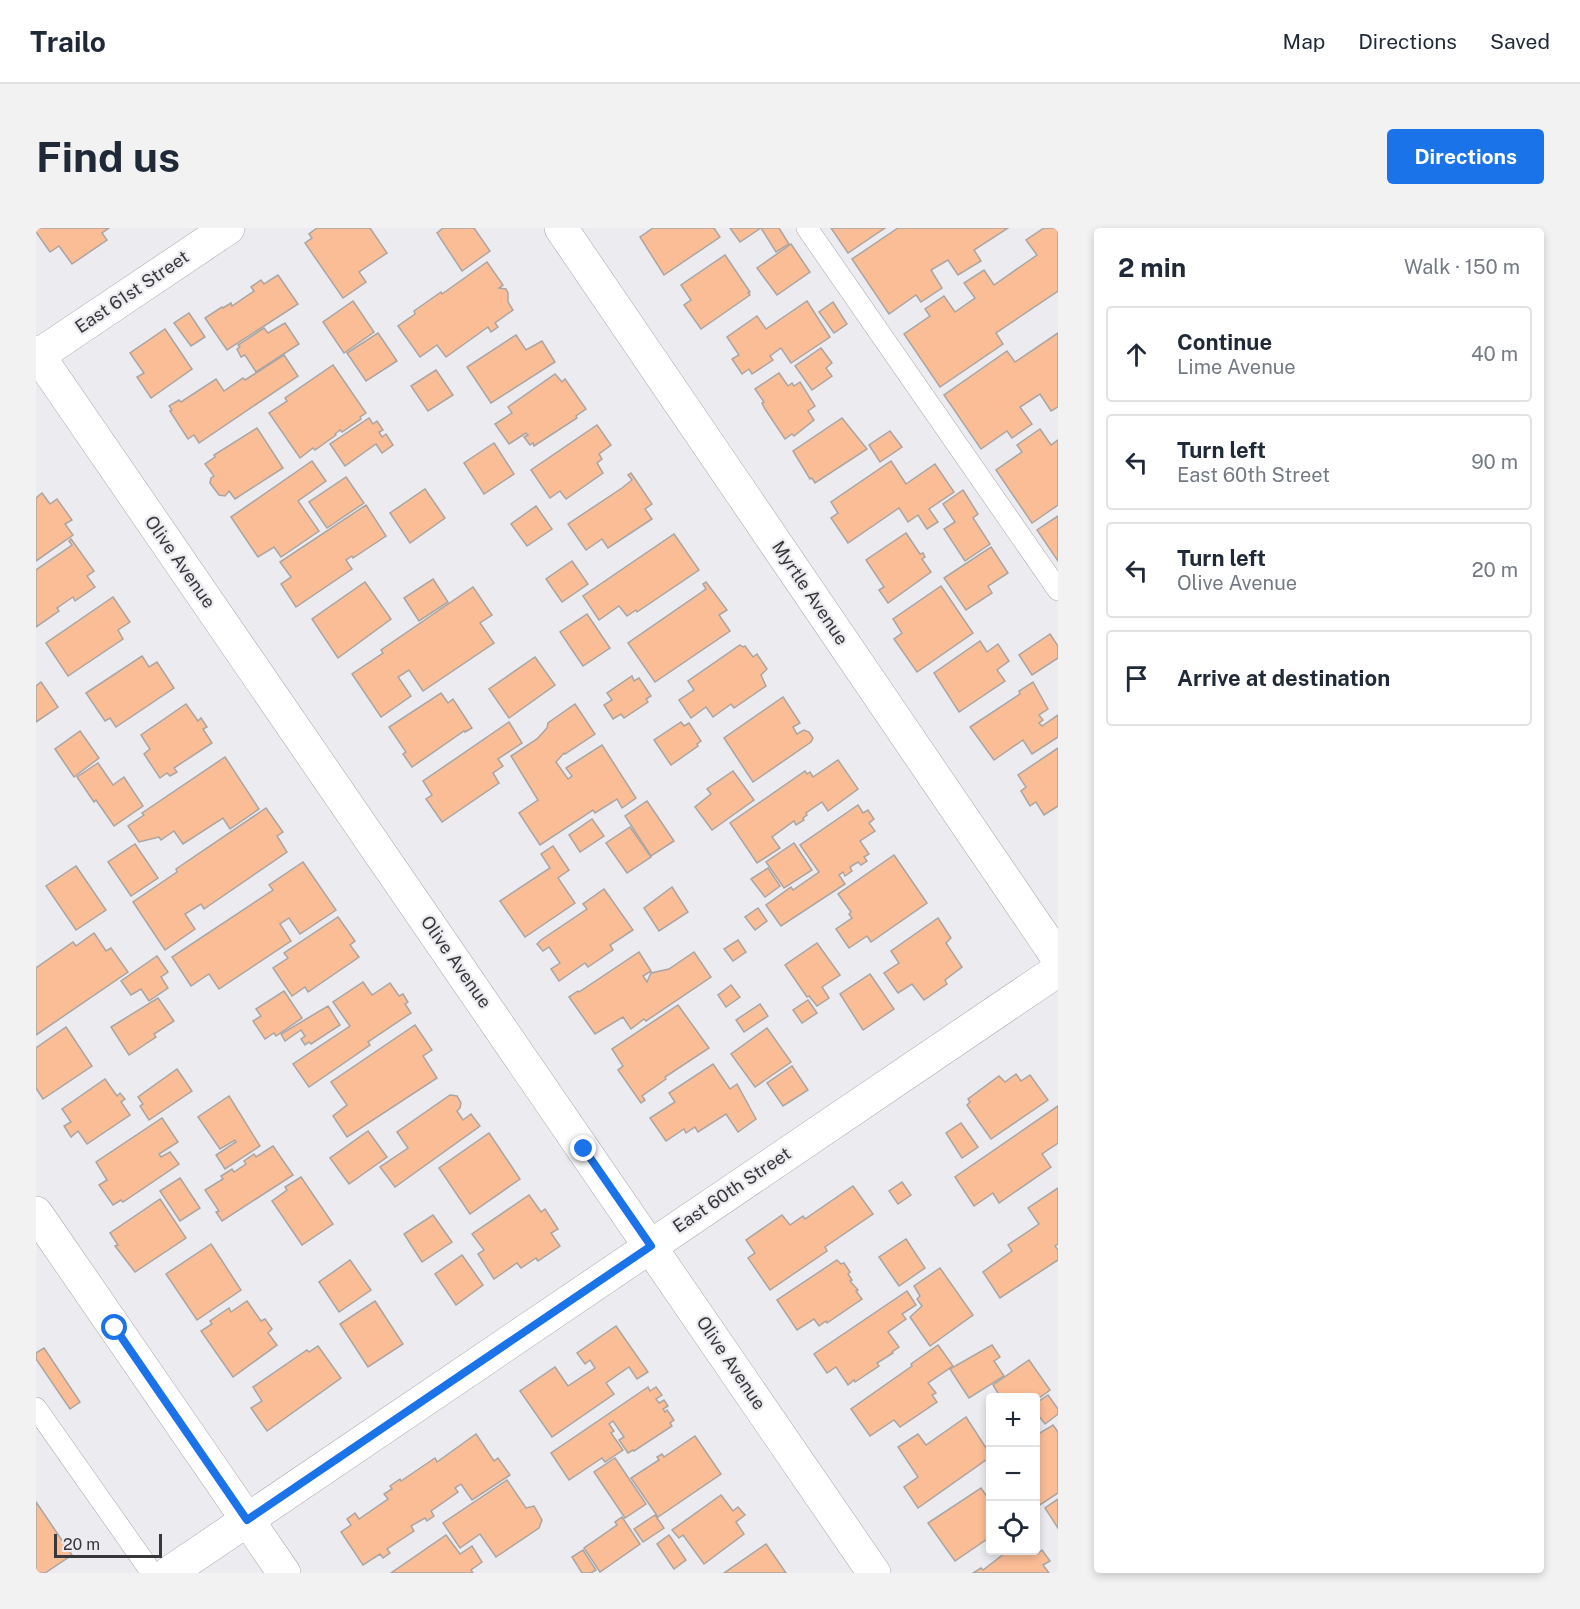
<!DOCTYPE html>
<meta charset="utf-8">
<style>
:root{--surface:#fff;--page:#f2f2f3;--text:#1f2937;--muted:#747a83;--line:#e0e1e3;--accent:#1a73e8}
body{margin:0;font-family:"Public Sans",sans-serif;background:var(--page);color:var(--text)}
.controls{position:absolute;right:18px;bottom:18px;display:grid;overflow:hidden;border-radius:6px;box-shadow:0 3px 9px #0003}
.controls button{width:54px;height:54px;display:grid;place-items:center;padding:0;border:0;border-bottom:2px solid var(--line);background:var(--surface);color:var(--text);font:30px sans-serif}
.scale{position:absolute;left:18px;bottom:15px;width:108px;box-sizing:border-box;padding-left:6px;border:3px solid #38383a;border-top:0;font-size:16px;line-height:21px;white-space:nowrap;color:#38383a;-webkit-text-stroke:4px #ecebf0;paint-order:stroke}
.stop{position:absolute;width:18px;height:18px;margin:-14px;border:4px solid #1a73e8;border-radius:50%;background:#fff}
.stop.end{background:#1a73e8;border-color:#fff;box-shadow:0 2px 6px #0008}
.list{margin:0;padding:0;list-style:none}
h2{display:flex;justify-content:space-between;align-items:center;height:78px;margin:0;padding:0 24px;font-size:26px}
h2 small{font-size:20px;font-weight:400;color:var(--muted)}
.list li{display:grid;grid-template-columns:39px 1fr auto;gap:18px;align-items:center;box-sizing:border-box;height:96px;margin:0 12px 12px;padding:0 12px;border:2px solid var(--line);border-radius:6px}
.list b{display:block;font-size:22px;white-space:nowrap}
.list p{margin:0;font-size:20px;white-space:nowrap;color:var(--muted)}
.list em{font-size:20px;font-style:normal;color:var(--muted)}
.icon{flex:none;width:33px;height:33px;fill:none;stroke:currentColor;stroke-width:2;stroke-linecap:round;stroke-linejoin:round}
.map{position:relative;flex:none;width:1022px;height:1345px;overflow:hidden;border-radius:6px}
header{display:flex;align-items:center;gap:36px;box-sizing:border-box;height:84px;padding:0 30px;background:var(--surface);border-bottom:2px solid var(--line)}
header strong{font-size:28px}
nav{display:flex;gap:33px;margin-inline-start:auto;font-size:21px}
.intro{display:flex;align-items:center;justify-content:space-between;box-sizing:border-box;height:144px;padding:0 36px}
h1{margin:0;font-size:42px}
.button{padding:15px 27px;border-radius:6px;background:var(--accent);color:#fff;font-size:21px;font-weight:700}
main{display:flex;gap:36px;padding:0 36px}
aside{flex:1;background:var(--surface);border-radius:6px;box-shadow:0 3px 9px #0003}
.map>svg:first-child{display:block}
.building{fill:#fbbd96;stroke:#aaa5a2;stroke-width:1.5}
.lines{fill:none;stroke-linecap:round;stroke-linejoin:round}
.service-casing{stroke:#a9a8ad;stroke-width:22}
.minor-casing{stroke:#a9a8ad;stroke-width:34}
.service{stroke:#fff;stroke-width:21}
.minor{stroke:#fff;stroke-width:33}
.route{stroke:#1a73e8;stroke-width:8}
.labels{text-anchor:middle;stroke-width:4.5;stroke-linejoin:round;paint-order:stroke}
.street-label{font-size:18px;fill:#38383a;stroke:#ecebf0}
</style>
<header>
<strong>Trailo</strong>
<nav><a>Map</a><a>Directions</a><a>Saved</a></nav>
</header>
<div class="intro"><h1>Find us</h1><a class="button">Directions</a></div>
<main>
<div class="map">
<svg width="1022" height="1345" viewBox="0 0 1022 1345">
<rect width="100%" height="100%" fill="#ecebf0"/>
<g class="building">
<path d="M0 0H73L66 5 71 12 36 36 23 18 14 24 0 4Z"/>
<path d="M281 0H334L351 25 323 44 330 54 307 70 269 15 276 10 273 6Z"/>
<path d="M407 0H438L454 23 426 43 401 5Z"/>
<path d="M617 0H678L684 9 628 47 604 9Z"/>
<path d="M694 0H743L753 16 740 24 725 0 704 14Z"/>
<path d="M795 0H849L812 25Z"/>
<path d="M862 0H972L938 22 945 33 922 47 912 32 895 42 906 60 885 74 880 67 853 86 816 31Z"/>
<path d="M1008 0H1022V63L960 105 967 116 904 159 868 106 894 88 889 81 908 68 919 84 939 70 928 55 948 42 958 57 1001 27 990 12Z"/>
<path d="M755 16 774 44 741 67 721 40Z"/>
<path d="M689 27 714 64 712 65 714 67 665 101 648 77 655 72 645 57Z"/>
<path d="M451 34 467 57 463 60 470 61 472 65V74L477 82 459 95 462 99 455 104 452 99 410 129 401 117 384 129 362 98 379 86 378 83 405 64 406 66Z"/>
<path d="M242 47 262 76 191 122 169 90 186 79 187 80 195 75 196 78 218 63 215 59 225 52 228 56Z"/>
<path d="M317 73 338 104 308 125 287 94Z"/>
<path d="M771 73 794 109 755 135 745 120 734 128 737 132 716 146 713 141 706 146 696 131 703 127 691 109 721 88 730 101Z"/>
<path d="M797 74 811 96 798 105 783 84Z"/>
<path d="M153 85 169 109 155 118 138 95Z"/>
<path d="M249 95 263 116 220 144 209 127 205 129 201 121 204 119 202 117 228 100 232 105Z"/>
<path d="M129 101 156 141 115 170 101 149 108 145 94 125Z"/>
<path d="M342 105 361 133 330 153 311 125Z"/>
<path d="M1022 105V179L1015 183 1004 166 984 179 996 196 976 210 971 203 945 221 908 167 971 123 979 134Z"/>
<path d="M480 107 490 122 506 113 519 134 455 175 431 139Z"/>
<path d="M785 120 796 135 790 140 796 148 776 162 759 138Z"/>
<path d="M248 127 262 148 163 215 158 207 152 211 134 183 136 182 133 178 143 172 145 174 180 151 188 163 207 150 209 152 220 145Z"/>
<path d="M297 137 330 185 324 189 325 191 306 204 304 202 299 206 300 207 279 222 277 220 264 230 233 185 251 173 249 170Z"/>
<path d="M400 142 417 167 392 183 375 158Z"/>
<path d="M743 145 752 158 756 155 758 158 764 154 779 178 772 183 778 192 758 208 756 206 749 211 729 181 726 175 728 174 719 161Z"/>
<path d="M519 146 526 154 529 151 550 181 540 188 541 190 498 218 497 215 494 217 488 209 492 207 490 205 473 216 459 196 476 185 472 179Z"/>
<path d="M333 190 337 196 341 193 347 202 343 204 346 209 350 206 357 217 346 225 340 216 309 238 294 216Z"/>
<path d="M806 190 831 221 779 255 776 250 774 251 757 223Z"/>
<path d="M561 197 575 217 563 226 566 231 561 235 567 245 530 271 524 263 514 270 495 242Z"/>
<path d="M221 200 247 240 199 271 193 263 189 268 183 267 174 255 175 250 178 248 169 236 179 229 178 227Z"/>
<path d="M1004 201 1015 217 1022 212V277L996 295 960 242 986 224 981 217Z"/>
<path d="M854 203 866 219 844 234 833 217Z"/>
<path d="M458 215 478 246 448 266 428 235Z"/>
<path d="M276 233 290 253 262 273 283 303 245 329 238 319 222 329 195 289Z"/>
<path d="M855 233 870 256 899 236 918 264 893 281 902 294 891 301 882 287 872 294 863 280 812 315 795 290 802 285 795 274Z"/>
<path d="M595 245 616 276 609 281 616 291 572 320 566 311 550 322 532 296 586 260 596 252 592 247Z"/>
<path d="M310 249 328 275 291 300 273 274Z"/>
<path d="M389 261 409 290 374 315 354 285Z"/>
<path d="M927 262 942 286 937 290 954 316 929 333 908 301 919 294 907 276Z"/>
<path d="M6 265 14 276 21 271 36 292 29 296 37 307 0 333V270Z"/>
<path d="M330 277 350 308 317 330 316 328 310 332 316 341 260 379 245 356 255 349 244 334Z"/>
<path d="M500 278 516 301 491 318 475 296Z"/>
<path d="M1022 288V333L1001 302Z"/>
<path d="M870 305 884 326 887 325 889 329 886 331 895 344 852 375 843 362 848 359 830 332Z"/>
<path d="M638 306 663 342 601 384 600 382 591 388 583 378 563 392 547 368Z"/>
<path d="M35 311 58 343 51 348 59 359 39 373 37 369 21 380 23 383 0 399V342L36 317 33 313Z"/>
<path d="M955 319 972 345 952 358 956 365 930 382 908 350Z"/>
<path d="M536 333 552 356 526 374 510 351Z"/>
<path d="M397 351 412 374 383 393 368 370Z"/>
<path d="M329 354 355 391 302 430 276 391Z"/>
<path d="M670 354 691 382 683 387 694 403 619 454 592 415 670 361 667 356Z"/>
<path d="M905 358 937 405 881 444 858 411 866 405 857 391Z"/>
<path d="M437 359 456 387 444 395 458 415 387 463 373 442 362 449 375 468 345 489 316 446 347 425 345 422Z"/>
<path d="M77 369 94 394 82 402 87 411 32 448 10 415Z"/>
<path d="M551 386 574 420 547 438 524 404Z"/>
<path d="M1014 406 1022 418V430L996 447 983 427Z"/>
<path d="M944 413 951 424 962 416 973 433 961 442 969 453 923 484 898 445Z"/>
<path d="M704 417 707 419 709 418 717 429 721 426 731 441 725 447 730 458 698 480 695 476 677 489 670 479 655 490 643 472 658 462 652 453Z"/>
<path d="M106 428 113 439 121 434 138 460 80 499 74 490 69 493 50 465Z"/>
<path d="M499 429 519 457 473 490 453 461Z"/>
<path d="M596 448 598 453 603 450 615 468 610 471 612 474 588 490 585 486 577 491 568 477 576 472 571 465Z"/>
<path d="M5 454 22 479 0 494V458Z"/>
<path d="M997 454 1012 481 1003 487 1007 492 1003 495 1006 498 1022 487V509L996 526 987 512 958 532 934 499 984 466 983 463Z"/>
<path d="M405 465 412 475 417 471 436 500 429 504 428 503 376 539 367 526 370 524 353 499Z"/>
<path d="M747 469 764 495 757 499 761 506 768 502 773 504 777 510 775 514 717 554 688 510Z"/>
<path d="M150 476 162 493 165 490 171 499 167 501 176 515 138 540 141 544 134 548 131 545 124 550 108 526 114 521 105 507Z"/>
<path d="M539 476 559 506 529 526 528 525 520 534 532 551 536 548 530 540 566 517 600 570 586 580 581 571 559 585 557 582 504 617 483 585 502 572 475 528 501 511 511 500 512 495Z"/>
<path d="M473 494 486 515 462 531 467 538 457 545 463 555 406 594 390 571 396 567 387 553Z"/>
<path d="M645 494 648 498 653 495 665 513 661 516 662 518 635 537 618 512Z"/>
<path d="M44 503 63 530 38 549 19 521Z"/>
<path d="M1022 520V578L1008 587 1000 574 994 578 985 563 990 559 982 547Z"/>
<path d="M189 529 223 581 194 601 187 590 147 616 138 603 125 612 123 609 103 614 92 598 108 587 106 585Z"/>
<path d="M802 532 822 561 792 583 786 574 770 585 771 587 767 590 768 592 760 597 758 593 736 609 744 620 721 635 694 595 769 543 771 546 774 544 777 549Z"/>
<path d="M62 535 77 557 88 549 107 578 78 598 60 572 58 574 41 549Z"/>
<path d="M697 543 718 572 676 602 659 579 675 566 671 561Z"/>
<path d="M611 573 638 613 615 628 589 588Z"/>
<path d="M822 577 827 585 832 582 838 591 833 595 839 603 824 613 833 626 828 629 831 633 825 637 822 634 814 639 816 643 809 648 807 644 803 647 809 656 745 698 730 677 755 659 757 662 783 644 764 617Z"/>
<path d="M230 580 247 604 241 608 251 624 168 681 165 676 149 686 159 701 129 722 97 674 141 644 140 641Z"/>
<path d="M556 591 568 608 544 624 533 607Z"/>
<path d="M594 599 615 629 591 645 570 615Z"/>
<path d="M758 615 776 642 748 660 730 634Z"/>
<path d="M99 616 122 650 95 668 72 634Z"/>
<path d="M517 618 533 642 522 650 539 675 489 709 464 673 514 640 505 626Z"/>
<path d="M858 627 891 675 835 714 831 708 813 720 800 701 816 690 813 686 815 684 802 666Z"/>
<path d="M267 634 300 682 264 706 253 690 244 696 255 713 183 761 173 746 155 758 136 729 237 662 233 657Z"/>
<path d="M40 638 70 682 40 702 10 658Z"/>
<path d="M732 640 744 658 729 669 715 651Z"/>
<path d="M636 659 652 684 623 703 608 680Z"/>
<path d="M568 661 597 702 574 717 577 722 552 739 549 735 523 753 515 741 524 735 513 719 507 723 501 716 505 712 551 681 547 676Z"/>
<path d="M722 680 731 693 719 702 709 689Z"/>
<path d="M302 689 319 713 314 717 323 729 272 764 269 759 256 768 237 740 252 730 248 725Z"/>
<path d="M902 690 915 710 910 715 926 739 909 752 911 756 888 772 876 756 862 765 848 745 863 735 855 723Z"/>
<path d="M58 705 70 723 75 720 92 744 0 807V740L37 714 40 718Z"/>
<path d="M702 712 710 724 697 733 688 721Z"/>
<path d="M781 715 804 747 786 759 793 770 781 778 773 768 771 769 749 737Z"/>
<path d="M603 724 615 743 607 748 611 754 615 745 633 741 658 724 675 749 610 793 608 791 595 801 587 789 559 806 533 769 542 763 543 764Z"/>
<path d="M121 728 132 744 125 749 132 760 113 773 105 761 95 767 85 753Z"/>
<path d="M834 746 858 781 827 802 804 766Z"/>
<path d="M327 754 336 767 354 755 363 768 367 766 372 774 369 776 375 785 332 814 334 817 273 859 257 836 314 798 297 774Z"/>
<path d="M695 757 704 769 690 779 682 767Z"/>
<path d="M248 763 266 790 240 808 238 805 229 811 217 793 225 788 220 781Z"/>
<path d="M122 770 138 793 118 806 120 809 93 827 75 799Z"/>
<path d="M772 772 781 785 766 795 757 782Z"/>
<path d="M724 776 732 788 708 804 700 792Z"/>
<path d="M642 777 673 820 629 849 630 851 606 868 609 872 605 875 582 842 587 838 576 821Z"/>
<path d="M292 778 304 797 275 816 273 814 269 817 265 811 269 808 265 802 249 813 245 806Z"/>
<path d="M379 797 396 822 387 828 401 850 311 909 297 888 311 877 295 854Z"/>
<path d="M30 799 56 838 7 871 0 860V820Z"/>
<path d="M731 800 755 834 719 859 695 826Z"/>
<path d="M677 836 694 861 701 856 720 891 702 904 690 886 662 904 659 899 650 905 648 901 630 913 614 890 639 874 633 865Z"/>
<path d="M756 838 772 862 747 878 731 855Z"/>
<path d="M141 841 156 863 113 892 104 878 107 876 102 869Z"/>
<path d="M980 846 985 853 994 847 1012 872 955 911 931 877 934 874 932 871 963 848 969 854Z"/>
<path d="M69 851 81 868 84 865 89 871 85 874 94 887 51 916 42 903 35 909 28 898 35 894 26 881Z"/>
<path d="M414 867 421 868 425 875 424 880 421 883 427 892 435 886 444 898 359 959 344 939 372 920 361 904Z"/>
<path d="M193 868 224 918 189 941 180 927 200 914 199 912 184 921 162 889Z"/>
<path d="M1022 878V915L1006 926 1015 939 963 975 957 965 938 978 919 949Z"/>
<path d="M126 890 142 914 123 926 125 929 134 924 143 936 87 974 85 972 77 977 63 957 71 952 60 934Z"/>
<path d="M925 895 942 919 926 930 910 905Z"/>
<path d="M332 903 351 929 313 956 294 930Z"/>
<path d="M453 905 484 951 434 986 403 940Z"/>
<path d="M237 918 257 947 186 993 180 984 183 983 169 962 187 951 185 948 196 941 198 944 210 936 208 933 218 926 220 929Z"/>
<path d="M265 949 297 996 266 1017 236 973 251 962 249 959Z"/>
<path d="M144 950 164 980 144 993 124 963Z"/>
<path d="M866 954 875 967 862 976 853 963Z"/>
<path d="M817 958 837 986 789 1019 791 1023 734 1062 712 1030 719 1025 710 1012 746 987 754 997 767 988 769 991Z"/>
<path d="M1022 960V1016L1019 1018 1022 1022V1032L964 1070 947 1044 976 1023 972 1017 1003 996 992 980Z"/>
<path d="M493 967 505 984 509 981 522 1001 515 1005 524 1018 502 1033 500 1030 485 1040 481 1035 458 1051 442 1026 448 1022 436 1006Z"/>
<path d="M124 971 150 1010 99 1044 79 1018 82 1017 74 1005Z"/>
<path d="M397 987 416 1014 386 1034 368 1006Z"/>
<path d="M870 1011 889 1040 863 1058 843 1029Z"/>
<path d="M175 1016 205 1062 161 1092 130 1046Z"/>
<path d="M426 1027 447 1057 420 1077 399 1046Z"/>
<path d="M314 1032 335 1062 303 1084 283 1054Z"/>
<path d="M801 1032 805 1036 808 1035 814 1044 812 1046 816 1052 814 1053 822 1062 820 1063 826 1071 791 1095 790 1093 783 1098 778 1091 761 1102 741 1072Z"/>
<path d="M904 1040 937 1087 894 1118 874 1089 886 1078 881 1071 884 1068 878 1058Z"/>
<path d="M871 1063 880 1077 866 1086 870 1091 852 1104 863 1119 856 1124 857 1125 841 1135 843 1138 819 1154 818 1152 812 1157 800 1139 791 1145 778 1126Z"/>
<path d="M211 1073 225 1093 229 1091 236 1101 232 1105 241 1117 197 1149 165 1103 176 1096 174 1093 193 1080 195 1084Z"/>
<path d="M339 1073 367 1116 332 1139 304 1096Z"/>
<path d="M580 1098 612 1144 601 1151 593 1139 570 1155 578 1166 516 1209 484 1163 519 1139 532 1158 559 1140 554 1132 549 1136 541 1125Z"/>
<path d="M902 1117 917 1138 892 1155 900 1165 896 1167 901 1174 864 1199 858 1192 834 1208 815 1181 876 1138 875 1136Z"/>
<path d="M956 1117 964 1129 958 1133 968 1148 933 1170 914 1141Z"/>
<path d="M282 1118 305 1150 231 1203 215 1180 226 1173 217 1159 271 1122 273 1124Z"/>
<path d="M8 1120 44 1174 34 1181 0 1131V1125Z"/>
<path d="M993 1132 1014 1162 999 1173V1170H965L957 1157Z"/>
<path d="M612 1159 614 1163 620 1159 626 1167 620 1171 623 1175 628 1172 632 1178 627 1181 629 1184 631 1182 638 1192 634 1195 636 1198 598 1223 597 1222 592 1225 583 1212 588 1209 577 1193 573 1196 578 1203 575 1205 587 1222 569 1234 566 1230 533 1252 515 1225Z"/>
<path d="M1012 1167 1022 1181V1186L1009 1196 999 1183V1176Z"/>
<path d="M930 1189 954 1226V1229L882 1280 868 1259 882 1249 862 1219 882 1206 890 1217Z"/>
<path d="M1017 1197 1022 1204V1265L999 1280V1208Z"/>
<path d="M440 1206 458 1233 462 1230 474 1247 436 1272 425 1256 419 1260 422 1264 395 1283 398 1288 391 1293 389 1290 375 1298 378 1303 351 1321 354 1325 347 1330 344 1326 327 1337 305 1304 315 1297 311 1291 319 1285 323 1291 352 1271 348 1266 356 1261 354 1258 364 1251 365 1253 399 1230 401 1234Z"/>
<path d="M659 1208 685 1246 622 1289 595 1250 623 1232 621 1229 626 1226 628 1229Z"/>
<path d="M579 1230 610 1276 589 1290 558 1244Z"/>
<path d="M471 1252 490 1280 498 1278 506 1292 503 1300 460 1329 444 1306 424 1320 407 1295Z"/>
<path d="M945 1260 954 1273V1309L919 1333 892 1295Z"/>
<path d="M685 1267 697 1283 702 1279 709 1287 700 1294 708 1306 668 1336 647 1307 643 1310 636 1302Z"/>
<path d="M1022 1271V1300L1009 1280Z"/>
<path d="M0 1274 36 1327 9 1345H0Z"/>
<path d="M619 1287 628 1300 607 1314 598 1301Z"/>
<path d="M586 1289 604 1316 564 1344 548 1320 581 1297 579 1294Z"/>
<path d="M410 1307 424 1326 436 1318 446 1334 435 1342 437 1345H355Z"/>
<path d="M633 1307 650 1332 638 1341 621 1316Z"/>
<path d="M730 1316 750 1345H688Z"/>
<path d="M547 1322 560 1342 555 1345H546L536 1329Z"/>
<path d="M973 1322H998L1001 1326 1006 1322 1014 1333 1007 1337 1013 1345H937L945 1340 947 1342Z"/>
</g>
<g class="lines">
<g class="service-casing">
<g id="service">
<path d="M771 0 1022 362"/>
<path d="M0 1180 116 1345"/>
</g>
</g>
<g class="minor-casing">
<g id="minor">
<path d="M525 0 1022 730"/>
<path d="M0 124 838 1345"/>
<path d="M0 129 192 0"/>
<path d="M0 985 248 1345"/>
<path d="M133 1345 1022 742"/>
</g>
</g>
<use href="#service" class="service"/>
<use href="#minor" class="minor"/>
</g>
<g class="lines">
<path class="route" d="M79 1100 211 1292 615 1018 548 921"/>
</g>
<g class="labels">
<g class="street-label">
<text transform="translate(96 64) rotate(-34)" y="6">East 61st Street</text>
<text transform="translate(144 334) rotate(55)" y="6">Olive Avenue</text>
<text transform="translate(774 365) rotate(56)" y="6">Myrtle Avenue</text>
<text transform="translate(420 734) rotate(55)" y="6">Olive Avenue</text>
<text transform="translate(696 962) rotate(-34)" y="6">East 60th Street</text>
<text transform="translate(695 1135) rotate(56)" y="6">Olive Avenue</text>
</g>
</g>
</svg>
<div class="controls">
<button>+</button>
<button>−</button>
<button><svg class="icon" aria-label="locate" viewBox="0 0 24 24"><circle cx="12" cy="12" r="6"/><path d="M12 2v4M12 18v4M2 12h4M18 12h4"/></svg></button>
</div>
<div class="scale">20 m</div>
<div class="stop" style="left:79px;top:1100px"></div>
<div class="stop end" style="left:548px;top:921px"></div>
</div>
<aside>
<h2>2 min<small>Walk · 150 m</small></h2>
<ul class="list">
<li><svg class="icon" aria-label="ahead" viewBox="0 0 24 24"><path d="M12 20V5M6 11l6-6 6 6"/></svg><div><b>Continue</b><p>Lime Avenue</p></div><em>40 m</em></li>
<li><svg class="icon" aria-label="left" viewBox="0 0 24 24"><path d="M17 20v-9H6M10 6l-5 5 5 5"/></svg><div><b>Turn left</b><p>East 60th Street</p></div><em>90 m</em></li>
<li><svg class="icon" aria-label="left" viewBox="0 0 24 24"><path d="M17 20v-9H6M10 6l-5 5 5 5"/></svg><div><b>Turn left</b><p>Olive Avenue</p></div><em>20 m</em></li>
<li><svg class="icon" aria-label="arrive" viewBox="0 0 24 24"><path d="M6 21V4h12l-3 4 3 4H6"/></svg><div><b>Arrive at destination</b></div></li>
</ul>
</aside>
</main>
